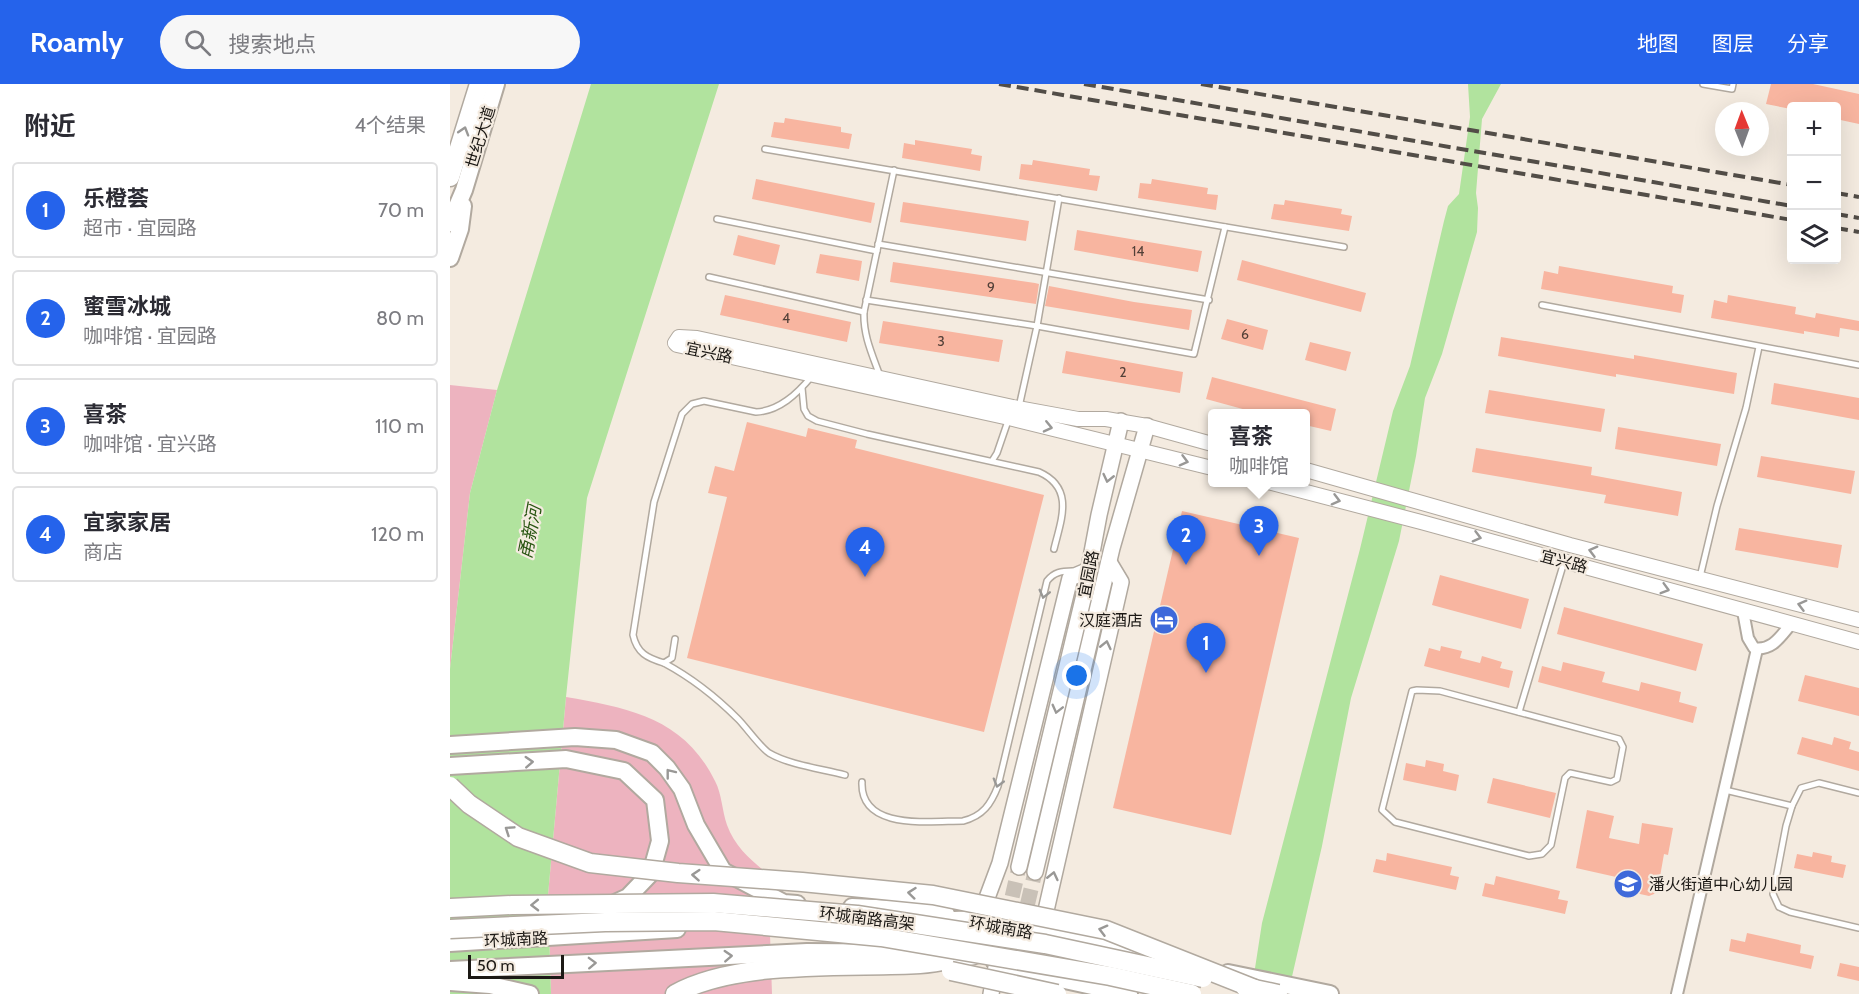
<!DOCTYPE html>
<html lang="zh">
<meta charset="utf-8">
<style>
:root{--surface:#fff;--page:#f7f7f7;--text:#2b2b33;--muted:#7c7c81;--line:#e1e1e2;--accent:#2563eb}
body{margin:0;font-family:Cabin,"Noto Sans SC",sans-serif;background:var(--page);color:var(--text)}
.controls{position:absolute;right:18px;top:18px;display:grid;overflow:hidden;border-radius:6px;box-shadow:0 6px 24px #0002}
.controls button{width:54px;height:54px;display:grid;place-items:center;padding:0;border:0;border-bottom:2px solid var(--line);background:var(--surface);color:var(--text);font:30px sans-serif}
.compass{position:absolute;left:1265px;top:18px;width:54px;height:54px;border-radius:50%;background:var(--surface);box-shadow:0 6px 24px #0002;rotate:359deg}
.scale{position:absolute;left:18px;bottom:15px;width:96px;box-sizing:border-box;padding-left:6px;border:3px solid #1c1915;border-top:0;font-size:16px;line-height:21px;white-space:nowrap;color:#1c1915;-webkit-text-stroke:4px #f4ebe0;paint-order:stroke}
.you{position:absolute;left:627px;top:592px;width:21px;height:21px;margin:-15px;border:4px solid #fff;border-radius:50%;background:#1a73e8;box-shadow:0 0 0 9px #1a73e833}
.badge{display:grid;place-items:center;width:39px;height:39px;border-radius:50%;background:var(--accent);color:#fff;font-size:20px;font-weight:700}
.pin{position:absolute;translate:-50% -50px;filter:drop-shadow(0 2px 3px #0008)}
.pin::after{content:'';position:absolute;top:32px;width:21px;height:18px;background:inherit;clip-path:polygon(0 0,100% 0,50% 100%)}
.popup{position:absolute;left:758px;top:325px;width:102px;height:78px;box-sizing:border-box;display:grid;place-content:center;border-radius:6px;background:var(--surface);filter:drop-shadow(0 2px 4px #0005);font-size:20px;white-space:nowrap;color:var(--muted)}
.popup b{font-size:22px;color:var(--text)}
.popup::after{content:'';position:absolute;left:50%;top:100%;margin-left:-12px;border:12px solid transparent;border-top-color:var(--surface)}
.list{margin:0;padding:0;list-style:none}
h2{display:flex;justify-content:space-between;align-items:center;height:78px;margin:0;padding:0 24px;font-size:26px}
h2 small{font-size:20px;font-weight:400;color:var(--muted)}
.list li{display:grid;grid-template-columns:39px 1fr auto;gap:18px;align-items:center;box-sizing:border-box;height:96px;margin:0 12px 12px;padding:0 12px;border:2px solid var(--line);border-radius:6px}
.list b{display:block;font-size:22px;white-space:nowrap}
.list p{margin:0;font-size:20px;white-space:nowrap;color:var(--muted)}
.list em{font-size:20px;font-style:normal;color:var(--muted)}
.icon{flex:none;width:33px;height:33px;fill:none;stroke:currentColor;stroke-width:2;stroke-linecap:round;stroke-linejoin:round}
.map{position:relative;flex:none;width:1409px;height:910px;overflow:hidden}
header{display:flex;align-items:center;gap:36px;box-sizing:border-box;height:84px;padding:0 30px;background:var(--accent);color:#fff}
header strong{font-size:28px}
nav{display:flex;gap:33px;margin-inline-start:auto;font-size:21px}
.search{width:420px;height:54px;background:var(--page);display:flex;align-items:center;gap:15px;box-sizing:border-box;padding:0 21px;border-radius:33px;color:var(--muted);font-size:22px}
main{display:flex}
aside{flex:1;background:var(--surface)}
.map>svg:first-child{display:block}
.green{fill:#edb3bf}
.water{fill:#b1e39e}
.building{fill:#f8b5a0}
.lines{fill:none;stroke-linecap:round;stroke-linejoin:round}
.secondary-tunnel{stroke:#c9c1b7;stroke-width:15;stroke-dasharray:15 8;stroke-linecap:butt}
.service-casing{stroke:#b1a99f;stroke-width:8}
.minor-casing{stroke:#b1a99f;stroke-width:14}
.tertiary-casing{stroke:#b1a99f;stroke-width:16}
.secondary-casing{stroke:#b1a99f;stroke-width:18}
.primary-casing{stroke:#b1a99f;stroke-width:20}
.trunk-casing{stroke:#b1a99f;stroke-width:21}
.service{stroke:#fff;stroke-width:5}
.minor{stroke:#fff;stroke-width:10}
.tertiary{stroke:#fff;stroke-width:14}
.secondary{stroke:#fff;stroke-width:15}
.primary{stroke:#fff;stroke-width:16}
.trunk{stroke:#fff;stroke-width:18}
.rail{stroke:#524d47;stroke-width:4;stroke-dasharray:12 6;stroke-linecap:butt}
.trunk-bridge-casing{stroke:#b1a99f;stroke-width:21;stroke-linecap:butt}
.trunk-bridge{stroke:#fff;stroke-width:18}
.oneway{stroke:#999896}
.labels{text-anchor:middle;stroke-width:4.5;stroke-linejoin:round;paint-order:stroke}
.number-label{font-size:14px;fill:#534038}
.street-label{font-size:16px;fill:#1c1915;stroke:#f4ebe0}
.poi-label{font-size:16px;fill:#1c1915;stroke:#f4ebe0;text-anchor:end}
.water-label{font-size:18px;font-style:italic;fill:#295512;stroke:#f4ebe0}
</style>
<header>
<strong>Roamly</strong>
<div class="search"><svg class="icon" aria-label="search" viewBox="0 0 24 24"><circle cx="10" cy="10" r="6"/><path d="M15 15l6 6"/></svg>搜索地点</div>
<nav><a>地图</a><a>图层</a><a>分享</a></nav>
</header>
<main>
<aside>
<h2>附近<small>4个结果</small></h2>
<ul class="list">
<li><span class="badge">1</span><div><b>乐橙荟</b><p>超市 · 宜园路</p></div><em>70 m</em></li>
<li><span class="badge">2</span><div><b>蜜雪冰城</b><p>咖啡馆 · 宜园路</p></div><em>80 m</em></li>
<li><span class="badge">3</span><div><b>喜茶</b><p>咖啡馆 · 宜兴路</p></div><em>110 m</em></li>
<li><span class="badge">4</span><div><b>宜家家居</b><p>商店</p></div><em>120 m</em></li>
</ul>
</aside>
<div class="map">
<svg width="1409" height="910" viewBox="0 0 1409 910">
<rect width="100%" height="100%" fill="#f4ebe0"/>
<g class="green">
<path d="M0 301 47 306 20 409 0 585Z"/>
<path d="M116 613C179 624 234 634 265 697 272 710 272 727 277 741 285 763 300 775 318 790L322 910H101L98 811Z"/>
</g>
<g class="water">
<path d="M141 0H269L137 414 116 613 98 811 101 910H0V585L20 409 47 306Z"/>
<path d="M1018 0H1051L1032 35 1026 109 1028 124 1027 148 992 270 975 314 966 372 949 457 901 614 872 762 838 910H801L812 839 910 465 943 327 960 282 994 137 998 122 1009 110 1020 33Z"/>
</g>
<g class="building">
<path d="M1321 0H1363L1409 10V40L1386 35V22H1341V25L1316 20Z"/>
<path d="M335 34 391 43V48L402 50 399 65 321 53 324 38 334 39Z"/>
<path d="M465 56 522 65 521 70 532 72 530 87 452 74 454 59 465 61Z"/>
<path d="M583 76 640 85 639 91 650 92 647 107 569 95 571 80 582 81Z"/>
<path d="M306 95 425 119 421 139 302 115Z"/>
<path d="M702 95 758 104 757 110 768 111 766 126 688 114 690 99 701 100Z"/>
<path d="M835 116 892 125 891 130 902 132 899 147 821 135 824 120 834 121Z"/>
<path d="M453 118 579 137 576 157 450 138Z"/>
<path d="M627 146 752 167 748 188 624 166Z"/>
<path d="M288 151 330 161 325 181 283 171Z"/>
<path d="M370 170 412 177 409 197 366 189Z"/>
<path d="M792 176 916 209 911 228 787 196Z"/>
<path d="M443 178 585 199 589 200 586 220 440 198Z"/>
<path d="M1109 182 1223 202 1222 209 1234 211 1231 229 1091 205 1094 187 1108 190Z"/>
<path d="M599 202 684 218 742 226 739 246 595 222Z"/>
<path d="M275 211 401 238 397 258 270 231Z"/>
<path d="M1278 211 1346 223 1345 230 1365 234 1366 229 1409 237V247L1390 244 1389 253 1354 247V250L1261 234 1264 216 1277 219Z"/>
<path d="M777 235 818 246 813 266 771 255Z"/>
<path d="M433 237 553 256 549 278 429 259Z"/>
<path d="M1051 253 1184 275V271L1287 289 1284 310 1166 290V293L1048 272Z"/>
<path d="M860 258 901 268 896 287 855 276Z"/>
<path d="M616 267 733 288 730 309 612 289Z"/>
<path d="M762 293 886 325 881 347 855 341V330H811L756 315Z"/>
<path d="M1324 299 1409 314V336L1321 320Z"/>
<path d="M1039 306 1155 325 1151 348 1035 329Z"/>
<path d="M297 338 356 353 358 344 407 356 405 364 594 411 534 648 237 574 277 413 258 409 265 382 284 387Z"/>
<path d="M1168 343 1271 360 1267 382 1165 365Z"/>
<path d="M1026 364 1142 383 1141 391 1232 408 1228 432 1154 419 1156 411 1022 388Z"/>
<path d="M1311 372 1405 387 1401 410 1307 393Z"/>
<path d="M732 427 849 454 781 751 663 724Z"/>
<path d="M1289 444 1392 461 1388 484 1285 466Z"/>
<path d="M990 491 1079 515 1071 545 982 521Z"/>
<path d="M1114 523 1253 560 1246 587 1107 550Z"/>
<path d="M991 562 1012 567 1010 574 1030 579 1032 572 1052 578 1050 584 1063 587 1059 604 974 582 979 564 990 567Z"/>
<path d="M1113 578 1155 588 1152 598 1189 607 1191 598 1231 608 1229 618 1247 623 1243 639 1088 598 1092 582 1111 587Z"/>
<path d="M1355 591 1409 604V632L1348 617Z"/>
<path d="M1352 653 1382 661 1384 653 1401 658 1399 665 1409 668V687L1347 670Z"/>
<path d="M976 676 994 680 993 687 1009 691 1006 707 953 696 956 679 975 683Z"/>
<path d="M1043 694 1106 709 1100 734 1037 719Z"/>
<path d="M1137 726 1164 732 1159 754 1189 760 1192 739 1223 744 1218 771 1214 770 1208 804 1204 810 1199 812 1190 810 1187 807 1184 797 1126 784Z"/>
<path d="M1363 768 1382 772 1381 778 1396 781 1393 794 1344 784 1347 770 1362 773Z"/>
<path d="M937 769 1002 783 1000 791 1009 793 1006 806 923 788 926 775 936 777Z"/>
<path d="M1046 792 1110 807 1108 815 1118 817 1115 830 1032 812 1035 799 1044 801Z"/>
<path d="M1297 849 1351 861 1350 869 1364 872 1361 885 1279 867 1281 855 1295 858Z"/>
<path d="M1390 879 1409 883V897L1387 892Z"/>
</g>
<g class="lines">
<g class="secondary-tunnel">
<path d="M557 835 569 783"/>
<path d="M562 887 585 788"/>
</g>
<g class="service-casing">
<g id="service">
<path d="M1253 0 1282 5 1283 0"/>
<path d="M315 65 894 163"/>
<path d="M267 135 427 167"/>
<path d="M428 160 759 216"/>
<path d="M259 193 414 228"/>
<path d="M416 216 587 242 744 270 775 143"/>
<path d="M1092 221 1409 281"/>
<path d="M430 292C422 270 413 251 414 228L444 86"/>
<path d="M352 304 354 325 358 332 367 337 417 350 589 388C625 404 611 436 604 465"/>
<path d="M569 323 587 242 609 114"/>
<path d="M542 377 547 369 559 334"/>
<path d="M1250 493 1267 422 1296 324 1309 263"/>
<path d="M225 555 222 574 214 579C197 574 187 569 183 551L204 418 232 330 242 320 254 317 306 328C329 327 347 310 362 292"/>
<path d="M214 579C242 594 265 612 288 635 296 643 310 663 319 669 339 681 373 685 395 691"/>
<path d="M967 606 990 607 1169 655 1173 663 1167 695 1161 698 1120 689 1115 694 1101 761 1092 770 1079 772 945 738 932 726 962 607Z"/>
<path d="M1069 628 1114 478"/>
<path d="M412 698C410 747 480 737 513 737 533 732 541 720 548 702L597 497C604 488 612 487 622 487"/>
<path d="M1275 706 1342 722"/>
<path d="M1409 709 1369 699 1351 704 1342 722 1336 742 1323 810 1329 823 1340 828 1409 844"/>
</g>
</g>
<g class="minor-casing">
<g id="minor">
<path d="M1293 527 1298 554 1304 564C1322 567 1330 553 1341 540"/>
<path d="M1227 910 1307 565"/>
</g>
</g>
<g class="tertiary-casing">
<g id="tertiary">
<path d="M762 360 697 342 656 335H628L563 323 247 254 229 253 225 259 227 261 559 334 762 384"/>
<path d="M856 386 1120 461 1409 536"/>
<path d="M818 398 971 438 1409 558"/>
</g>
</g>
<g class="secondary-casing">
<g id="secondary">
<path d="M569 783 634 511 649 431 671 337"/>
<path d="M585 788 662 464 697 342"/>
<path d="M531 830 550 779 620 494 639 486"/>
<path d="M592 844 671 498 659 478"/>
<path d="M541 910 545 887"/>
</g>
</g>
<g class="primary-casing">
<g id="primary">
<path d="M0 139 14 106 46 0"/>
<path d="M0 174 10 145 13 122"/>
<path d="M0 661 125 653 166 656 202 669 217 684 232 705 246 741 273 787 334 819 347 820"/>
<path d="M0 682 116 675 174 687 205 716 210 757 201 789 178 813 141 830 118 833"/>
<path d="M402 823 471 826 496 830"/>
<path d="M480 837 529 835 717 876"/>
<path d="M354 840 406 837"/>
<path d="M0 859 227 845"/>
<path d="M545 878 569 886 679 910"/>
<path d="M0 886 357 868 488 869"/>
<path d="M778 889 880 910"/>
<path d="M0 898 40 901 80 910"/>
</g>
</g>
<g class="trunk-casing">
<g id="trunk">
<path d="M0 93 29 0"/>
<path d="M225 910C288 875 398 884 470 880 488 879 506 874 524 871"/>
</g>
</g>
<use href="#service" class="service"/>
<use href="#minor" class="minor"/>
<use href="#tertiary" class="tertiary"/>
<use href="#secondary" class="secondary"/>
<use href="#primary" class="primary"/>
<use href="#trunk" class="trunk"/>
<g class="rail">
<path d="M549 0 1342 136"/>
<path d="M634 0 1342 122"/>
<path d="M751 0 1342 101"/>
<path d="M1386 109 1409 113"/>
<path d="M1386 130 1409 134"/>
<path d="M1386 144 1409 148"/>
</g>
<g class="trunk-bridge-casing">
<g id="trunk-bridge">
<path d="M0 702 19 720 68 753 140 779 228 789 352 798 483 811 656 846 805 905"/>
<path d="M0 824 62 821 263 819 407 831 595 860 753 894"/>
<path d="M0 845 155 838 264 837 431 853 660 892 742 910"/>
<path d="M501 887 607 910"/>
<path d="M795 903 828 910"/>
</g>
</g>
<use href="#trunk-bridge" class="trunk-bridge"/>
</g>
<defs><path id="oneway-chevron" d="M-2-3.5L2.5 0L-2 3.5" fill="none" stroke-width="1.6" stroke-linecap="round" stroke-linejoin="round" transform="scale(1.5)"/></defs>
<g class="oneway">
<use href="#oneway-chevron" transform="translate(14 47) rotate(-73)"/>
<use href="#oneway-chevron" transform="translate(598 343) rotate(13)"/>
<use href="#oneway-chevron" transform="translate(734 377) rotate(15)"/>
<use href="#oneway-chevron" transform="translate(658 394) rotate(103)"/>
<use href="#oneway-chevron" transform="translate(886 416) rotate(15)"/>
<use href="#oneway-chevron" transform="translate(1027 453) rotate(15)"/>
<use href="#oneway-chevron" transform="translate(1143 467) rotate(-165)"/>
<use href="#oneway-chevron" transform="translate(1215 505) rotate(16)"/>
<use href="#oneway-chevron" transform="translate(594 510) rotate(104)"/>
<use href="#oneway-chevron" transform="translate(1352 521) rotate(-165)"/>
<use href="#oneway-chevron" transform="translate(656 561) rotate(-77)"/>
<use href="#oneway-chevron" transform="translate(607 625) rotate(104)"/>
<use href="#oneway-chevron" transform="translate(79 678) rotate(-3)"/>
<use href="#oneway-chevron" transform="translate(220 689) rotate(-128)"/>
<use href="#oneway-chevron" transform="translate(548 699) rotate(106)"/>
<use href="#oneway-chevron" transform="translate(59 746) rotate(-146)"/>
<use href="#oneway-chevron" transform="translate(246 791) rotate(-176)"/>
<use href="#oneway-chevron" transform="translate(603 792) rotate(-77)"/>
<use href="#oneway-chevron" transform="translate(462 809) rotate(-174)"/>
<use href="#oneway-chevron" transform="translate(85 821) rotate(179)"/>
<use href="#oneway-chevron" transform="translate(653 846) rotate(-165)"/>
<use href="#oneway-chevron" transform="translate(278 872) rotate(-3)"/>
<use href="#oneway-chevron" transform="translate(142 879) rotate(-2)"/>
</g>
<defs>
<g id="hotel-disc" transform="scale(1.5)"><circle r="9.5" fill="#3e69da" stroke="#f4ebe0"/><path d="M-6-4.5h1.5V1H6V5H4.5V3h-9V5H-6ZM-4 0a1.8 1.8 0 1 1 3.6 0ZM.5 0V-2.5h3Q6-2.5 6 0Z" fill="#fff"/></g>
<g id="school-disc" transform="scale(1.5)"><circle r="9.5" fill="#3e69da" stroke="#f4ebe0"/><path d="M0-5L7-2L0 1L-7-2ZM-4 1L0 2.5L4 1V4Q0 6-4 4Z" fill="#fff"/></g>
</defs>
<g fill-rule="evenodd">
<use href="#hotel-disc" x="714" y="536"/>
<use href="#school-disc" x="1178" y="800"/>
</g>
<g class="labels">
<g class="number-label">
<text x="688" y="172">14</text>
<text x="541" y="208">9</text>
<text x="336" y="239">4</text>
<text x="795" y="255">6</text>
<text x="491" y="262">3</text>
<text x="673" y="293">2</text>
</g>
<g class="street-label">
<text transform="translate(30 53) rotate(-73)" y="6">世纪大道</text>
<text transform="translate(259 268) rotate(12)" y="6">宜兴路</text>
<text transform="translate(1114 477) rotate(15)" y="6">宜兴路</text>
<text transform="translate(638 490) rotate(-79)" y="6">宜园路</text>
<text transform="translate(417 834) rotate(7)" y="6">环城南路高架</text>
<text transform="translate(551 843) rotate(10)" y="6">环城南路</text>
<text transform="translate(66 855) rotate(-3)" y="6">环城南路</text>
</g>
<g class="poi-label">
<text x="693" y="542">汉庭酒店</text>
<text x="1199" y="806" text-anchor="start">潘火街道中心幼儿园</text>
</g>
<g class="water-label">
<text transform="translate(80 448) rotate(-79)" y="6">甬新河</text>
</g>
</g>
</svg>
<div class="controls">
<button>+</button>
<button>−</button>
<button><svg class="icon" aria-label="layers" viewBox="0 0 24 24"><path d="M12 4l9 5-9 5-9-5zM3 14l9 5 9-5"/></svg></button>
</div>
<svg class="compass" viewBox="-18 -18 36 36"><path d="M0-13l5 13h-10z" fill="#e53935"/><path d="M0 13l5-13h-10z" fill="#7c7c81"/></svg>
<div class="scale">50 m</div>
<div class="you"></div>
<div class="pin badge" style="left:756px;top:589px">1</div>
<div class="pin badge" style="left:736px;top:481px">2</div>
<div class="pin badge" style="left:809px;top:472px">3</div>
<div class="popup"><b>喜茶</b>咖啡馆</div>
<div class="pin badge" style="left:415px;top:493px">4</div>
</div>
</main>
